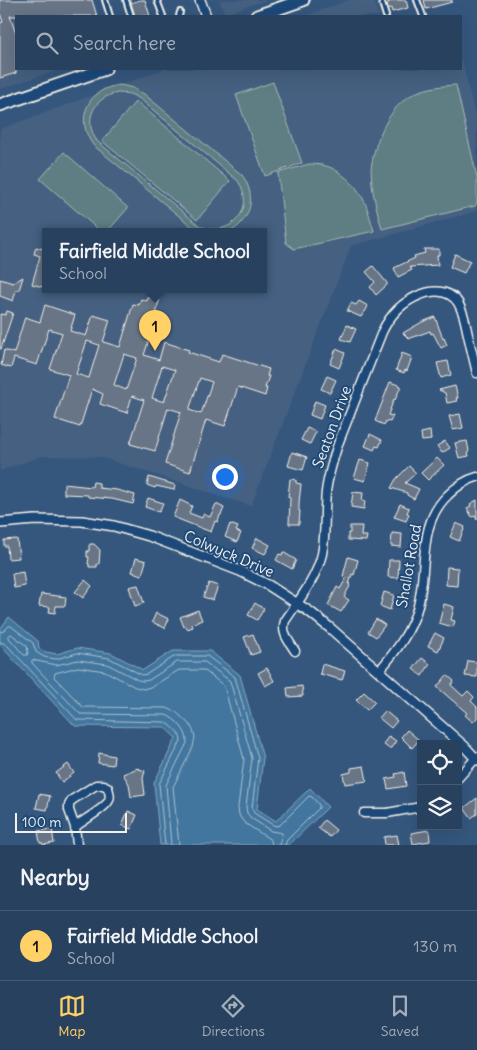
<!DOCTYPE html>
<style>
:root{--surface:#28415e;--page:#344c67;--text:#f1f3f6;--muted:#a5afbc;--line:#445a73;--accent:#ffd166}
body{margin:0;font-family:Delius,sans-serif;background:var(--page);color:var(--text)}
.controls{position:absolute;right:15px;bottom:15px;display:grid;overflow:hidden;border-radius:0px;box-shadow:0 5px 20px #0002}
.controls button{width:45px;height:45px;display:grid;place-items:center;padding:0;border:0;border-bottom:1px solid var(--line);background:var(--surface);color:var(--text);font:25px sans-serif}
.scale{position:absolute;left:15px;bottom:12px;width:112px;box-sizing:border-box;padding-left:5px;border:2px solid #f4f1e8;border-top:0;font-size:14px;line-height:18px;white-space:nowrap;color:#f4f1e8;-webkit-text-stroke:4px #1f4a7a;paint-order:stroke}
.you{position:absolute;left:224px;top:476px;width:18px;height:18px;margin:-12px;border:4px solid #fff;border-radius:50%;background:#1a73e8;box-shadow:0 0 0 8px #1a73e833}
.badge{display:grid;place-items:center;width:32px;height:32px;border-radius:50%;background:var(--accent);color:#111;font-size:16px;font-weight:700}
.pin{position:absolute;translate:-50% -41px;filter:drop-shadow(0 1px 2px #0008)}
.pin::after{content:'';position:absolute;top:26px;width:18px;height:15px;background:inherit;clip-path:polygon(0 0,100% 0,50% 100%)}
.popup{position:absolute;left:42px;top:228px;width:225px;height:65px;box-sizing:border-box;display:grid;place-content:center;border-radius:0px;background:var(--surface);filter:drop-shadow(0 1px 4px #0005);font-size:16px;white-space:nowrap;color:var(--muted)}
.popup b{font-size:19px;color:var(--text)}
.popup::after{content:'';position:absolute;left:50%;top:100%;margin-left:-10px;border:10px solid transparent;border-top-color:var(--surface)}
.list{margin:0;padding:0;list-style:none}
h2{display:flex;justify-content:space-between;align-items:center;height:65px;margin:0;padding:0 20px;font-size:21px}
h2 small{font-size:16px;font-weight:400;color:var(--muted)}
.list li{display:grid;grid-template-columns:32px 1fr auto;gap:15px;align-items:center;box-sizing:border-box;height:70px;padding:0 20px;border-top:1px solid var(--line)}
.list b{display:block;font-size:19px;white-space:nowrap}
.list p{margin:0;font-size:16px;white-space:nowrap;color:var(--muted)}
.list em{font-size:16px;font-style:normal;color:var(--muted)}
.icon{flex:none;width:28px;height:28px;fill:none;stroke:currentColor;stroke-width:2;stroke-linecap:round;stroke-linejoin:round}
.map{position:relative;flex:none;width:477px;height:845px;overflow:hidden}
.search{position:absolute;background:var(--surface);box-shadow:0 5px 20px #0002;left:15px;right:15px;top:15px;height:55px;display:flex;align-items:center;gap:12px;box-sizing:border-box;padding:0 18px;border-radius:0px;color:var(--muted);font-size:19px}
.sheet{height:135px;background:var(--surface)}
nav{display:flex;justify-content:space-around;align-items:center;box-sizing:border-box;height:70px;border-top:1px solid var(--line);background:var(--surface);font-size:14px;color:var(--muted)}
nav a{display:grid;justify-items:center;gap:2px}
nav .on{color:var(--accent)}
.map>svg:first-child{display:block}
.built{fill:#446081;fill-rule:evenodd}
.green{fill:#5f7e83;stroke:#aab8b6;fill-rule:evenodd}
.water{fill:#42769f;stroke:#89a7bc}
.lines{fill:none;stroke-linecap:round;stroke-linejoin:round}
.shore{stroke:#adc0cb;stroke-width:1}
.building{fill:#687587;stroke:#f4f1e8;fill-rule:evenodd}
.service-casing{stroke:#f4f1e8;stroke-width:8}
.minor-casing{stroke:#f4f1e8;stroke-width:11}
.tertiary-casing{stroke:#f4f1e8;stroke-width:12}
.primary-casing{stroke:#f4f1e8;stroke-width:15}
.service{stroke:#1f4a7a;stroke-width:4}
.minor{stroke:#1f4a7a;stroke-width:8}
.tertiary{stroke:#1f4a7a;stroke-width:9}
.primary{stroke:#1f4a7a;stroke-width:11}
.labels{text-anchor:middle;stroke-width:4;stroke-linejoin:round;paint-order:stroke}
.street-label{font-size:15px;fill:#f4f1e8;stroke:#1f4a7a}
</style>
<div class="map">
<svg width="477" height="845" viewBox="0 0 477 845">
<rect width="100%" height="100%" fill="#35577e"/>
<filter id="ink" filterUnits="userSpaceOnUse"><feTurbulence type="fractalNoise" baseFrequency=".02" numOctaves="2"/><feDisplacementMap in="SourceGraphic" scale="10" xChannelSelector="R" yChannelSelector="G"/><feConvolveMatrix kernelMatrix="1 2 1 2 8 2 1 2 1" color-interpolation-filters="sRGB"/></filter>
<g filter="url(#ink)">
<g class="built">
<path d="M0 0H68L73 16H16V69H62L0 89Z"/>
<path d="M219 0H266L225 14Z"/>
<path d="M349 0H374L379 16H305Z"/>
<path d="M461 57 477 122V211L351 246 251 506 100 457 42 456 0 471V129L164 69H461ZM46 232H264V290H46Z"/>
</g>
<g class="green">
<path d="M273 82 302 163 265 176 236 95Z"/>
<path d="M120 85 133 88 144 94 242 175C253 190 254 209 241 223 238 227 233 231 228 232 224 233 219 232 216 232 209 232 202 233 196 230L93 145C74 119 88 88 120 85ZM118 93 130 94 140 99 238 181C257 208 231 239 200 226L97 141C83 121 93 97 118 93Z"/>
<path d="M456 85 477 178V203L475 206 382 229C378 214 374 200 372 185 372 180 371 174 371 169 374 142 389 105 415 93 428 87 442 86 456 85Z"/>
<path d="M136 101 230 181 197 220 102 141Z"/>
<path d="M64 152 128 208 107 232H101L40 179Z"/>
<path d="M309 164C324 164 334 167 345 177 365 193 367 208 374 231L294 249 286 243 278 173Z"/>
</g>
<path class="water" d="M9 617 38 641 39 649 46 652 57 654 77 648 111 653 143 670 173 651H210L240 675 263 758 257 809 276 821 310 788 328 807 289 845H160L154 783 176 738 164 727 75 726 0 645V629Z"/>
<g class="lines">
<g class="shore">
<path d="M0 632 4 631 9 626H11L33 643 36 652 44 657 56 659 77 653 109 658 142 675 147 674 175 656H207L235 677 258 758 252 808 254 813 273 825 277 826 280 825 309 796 312 797 319 805V808L287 840 285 845"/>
<path d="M11 634 27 646 28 653 27 655H24L9 638V636Z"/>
<path d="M0 642 6 644 77 720 165 722C171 725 181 733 181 741L159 784 165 845"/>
<path d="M171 845 166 785 187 743C188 731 176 719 166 715L80 714 32 663V660L56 665 78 660 107 664 138 680 143 681 149 680 177 662H205L230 681 252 758 246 807 247 813 251 818 271 831 282 833V835L280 841 279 845"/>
<path d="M179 845 173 787 193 747 195 737 193 730 190 725 176 712 167 708 83 707 54 677 55 673 78 667 105 671 135 687 144 689 153 686 179 670H204L224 686 244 759 238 807 239 815 242 820 246 824 271 840 272 845"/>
</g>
</g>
<g class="building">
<path d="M0 0H92L97 16H10L16 34V73L0 78V23L3 22 0 13Z"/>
<path d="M140 0H145L150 16H135L131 3Z"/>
<path d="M395 0H406L408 8 392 12 391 8 388 9 387 3Z"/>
<path d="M424 0H452V2L426 9Z"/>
<path d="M45 242 46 243V288L32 284 40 256 34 254 36 247 43 249Z"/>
<path d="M424 249H439V255H437L438 265 410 267 412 270 398 277 394 268 415 258 414 256 425 253Z"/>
<path d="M455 254 470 261 464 273 450 267Z"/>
<path d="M373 266 387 283V285L376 295 370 287 375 282 366 272Z"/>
<path d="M23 277 19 290H16L13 301 0 296V279L13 283Z"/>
<path d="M152 290 162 292 156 311 158 312 144 355 159 360 164 342 189 350 188 352 219 362 222 354 269 369 267 376H269L265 388H267L265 396 238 387 225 426 206 420 190 472 165 464 181 412 168 408 155 451 130 444 144 400 132 396 127 413 100 404 103 394 92 389 80 427 55 419 69 375 50 369 62 333 49 329 37 365 14 358 11 368 1 365 4 350 14 353 25 317 40 322 45 305 75 315 70 331 86 336 93 315 110 320 103 342 120 347 133 304 139 305 141 299 147 301 148 298H150ZM87 341 99 345 89 378 76 374ZM124 354 137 358 126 390 114 385ZM162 366 175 370 164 402 152 398ZM200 378 212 382 201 414 189 410Z"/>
<path d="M359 301 368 306 365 312H364L361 317 347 311 351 303 356 305Z"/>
<path d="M7 311 13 313 1 349H0V314L5 315Z"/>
<path d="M435 317 443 339 444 338 447 345 441 348 433 333 431 334 430 331 411 338 409 339 403 333 422 322Z"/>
<path d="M347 325 356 329 350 342 341 339Z"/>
<path d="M336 349 345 353 339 368 330 364Z"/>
<path d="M402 353 412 357 407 371 405 370 404 373 396 370Z"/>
<path d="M448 361 451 375 441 378 437 363Z"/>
<path d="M327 376 336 380 330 393 321 389Z"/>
<path d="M390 382 401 386 395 400 394 399 388 415 393 416 390 422 386 421 384 425 375 421Z"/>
<path d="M455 386 458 398H456L457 401 447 403 445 393 439 390Z"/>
<path d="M315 401 325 405 320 419 310 415Z"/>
<path d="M460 414 463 428 453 430 449 416Z"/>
<path d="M307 428 316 432 310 444 301 440Z"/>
<path d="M430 431 431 440 422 441 421 433Z"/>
<path d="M370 434 382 440 379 447 376 446 374 450 365 446Z"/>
<path d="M445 441 450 448 442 453 437 446Z"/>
<path d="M467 441 469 451 468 452 469 456 459 458 455 443Z"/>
<path d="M292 452 307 457 303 470 288 466Z"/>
<path d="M437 458 444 465 428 480 421 473Z"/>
<path d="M360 460 370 463 365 481 354 478Z"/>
<path d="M409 466 416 473 405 483 419 489 414 499 407 495V493L391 488 396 479Z"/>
<path d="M149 477 175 485 174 490 156 486 155 488 147 485Z"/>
<path d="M290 479 296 480V483L301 484 299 503V511H300L299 524H289L290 498 288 497Z"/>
<path d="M93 482 99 483V488L117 490 135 495 133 504 112 499 88 497V495L64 494V484L92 487Z"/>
<path d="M353 492 363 493 362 501H365L364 509 351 507Z"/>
<path d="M148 498 163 503 159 512 145 507Z"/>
<path d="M180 500 192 506 189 513 202 518 203 514 210 517 216 504 224 508 221 515H220L218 522 215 521 211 532 173 517Z"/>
<path d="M477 500V520L475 516 472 517 467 508 471 506 470 504Z"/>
<path d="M400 504 409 508 407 513 409 514 406 521 394 517Z"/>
<path d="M456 523 465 527 459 541 450 537Z"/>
<path d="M230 524 238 527 236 531 241 533 237 542 225 537Z"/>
<path d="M350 526H362L361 536H367L366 541 348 540V533H350Z"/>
<path d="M392 533 402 534 401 547 391 546Z"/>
<path d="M257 538 270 545 265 554 252 548Z"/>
<path d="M17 539 19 558 8 559 7 546H4V540Z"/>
<path d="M90 544H94L100 550 99 564H97V567H89V564H88L89 557H87V551H89V546Z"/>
<path d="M283 552 296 560 292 569 276 560 279 554 282 555Z"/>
<path d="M348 557 358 560 354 575 352 574 349 585 350 586 344 597 349 600 341 612 328 605 337 587 340 589 347 577 343 576Z"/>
<path d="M136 558 146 561 142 575 132 572Z"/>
<path d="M389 560H399L398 578 388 577Z"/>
<path d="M447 567 458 568 457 586 446 585Z"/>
<path d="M23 572 25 586 14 588 12 574Z"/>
<path d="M85 580 92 586 83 598 75 592Z"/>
<path d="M209 583 218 586 213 600 203 597Z"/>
<path d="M138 585 144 603 135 606 129 587Z"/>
<path d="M384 592 394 595 390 610 380 606Z"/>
<path d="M41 594 66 597 65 606H56L55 613 49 612 50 607 39 606Z"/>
<path d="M255 603 264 609 257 620 248 615Z"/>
<path d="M444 604 454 607 451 620 455 621 453 627 439 623Z"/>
<path d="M198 610 202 620 192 624 193 627 187 629 186 626 184 627 180 617Z"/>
<path d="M156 613 169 619 165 628 152 622Z"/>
<path d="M376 619 385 625 376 637 368 632Z"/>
<path d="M435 633 444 638 438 651 428 646Z"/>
<path d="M253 634 260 652 251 655 244 637Z"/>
<path d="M422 658 430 664 422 676 413 669Z"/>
<path d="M468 661 477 662V677L465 676Z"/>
<path d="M322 664 345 671 342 680 320 674Z"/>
<path d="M267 668 274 681 265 686 258 673Z"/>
<path d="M447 675 454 681 451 685 463 696 468 691 474 697 471 701 477 707V718L473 722 465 715 467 713 437 687Z"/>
<path d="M302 686 303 696 288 697 287 688Z"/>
<path d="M364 692 375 702 367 710 356 700Z"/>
<path d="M385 711 397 721 391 728 379 718Z"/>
<path d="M407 730 419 740 412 748 401 737Z"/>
<path d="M389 736 396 741 391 748H388L383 744Z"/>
<path d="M99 753 114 756 113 765 98 763Z"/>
<path d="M68 764 74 773 62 782 56 773Z"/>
<path d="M364 766 367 781 345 784 343 774 351 772V768Z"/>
<path d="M138 768 139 769 145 771 143 778 145 795 131 797 129 784 123 774Z"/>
<path d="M404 772 406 786 388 789 386 779 396 777 395 774Z"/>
<path d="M39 794 50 796 47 810 36 808Z"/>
<path d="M477 798V814L471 818 464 808Z"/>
<path d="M128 811 137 815 131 829 122 825Z"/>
<path d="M324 820 336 830 330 837 318 828Z"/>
<path d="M52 829 54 843 43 845V843H40L38 831Z"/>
<path d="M429 830 430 841 413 844 411 833Z"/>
<path d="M397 835 399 845H385L384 837Z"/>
</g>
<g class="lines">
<g class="service-casing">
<g id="service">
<path d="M105 0 110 16"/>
<path d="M126 0 131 16"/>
<path d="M157 0 163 16"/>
<path d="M381 0 386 16"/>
<path d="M417 0 423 16"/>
<path d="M179 16 180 12"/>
</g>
</g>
<g class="minor-casing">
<g id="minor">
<path d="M295 651C289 641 281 633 285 621 299 600 316 579 322 554 326 534 324 513 326 492 328 475 333 460 338 444L382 332C390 315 402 302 420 295 436 288 455 291 461 309 465 317 466 327 468 335 471 348 474 361 477 373"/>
<path d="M379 671C396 651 411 632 418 606 428 568 417 524 448 495 457 486 466 480 477 477"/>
<path d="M458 778 477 757"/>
<path d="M364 813H387L421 807"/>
<path d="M75 827C82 821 107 807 109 800 111 796 109 792 108 788L104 785H96L72 800 69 805V810L75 827 77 845"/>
</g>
</g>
<g class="tertiary-casing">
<g id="tertiary">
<path d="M200 0 206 16"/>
<path d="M0 523 35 520 82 521 114 526 149 536 240 571 268 585 310 612 330 628 465 747 477 760"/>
</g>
</g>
<g class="primary-casing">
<g id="primary">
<path d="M257 16 303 0"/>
<path d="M0 105 105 69"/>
</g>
</g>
<use href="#service" class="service"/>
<use href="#minor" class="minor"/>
<use href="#tertiary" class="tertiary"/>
<use href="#primary" class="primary"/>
</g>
</g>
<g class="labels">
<g class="street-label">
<text transform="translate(332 427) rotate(-70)" y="5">Seaton Drive</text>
<text transform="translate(229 554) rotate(23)" y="5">Colwyck Drive</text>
<text transform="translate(409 566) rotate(-80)" y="5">Shallot Road</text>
</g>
</g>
</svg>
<div class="controls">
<button><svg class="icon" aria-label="locate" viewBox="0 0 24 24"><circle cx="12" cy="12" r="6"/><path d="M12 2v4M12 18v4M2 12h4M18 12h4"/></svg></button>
<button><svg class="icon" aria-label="layers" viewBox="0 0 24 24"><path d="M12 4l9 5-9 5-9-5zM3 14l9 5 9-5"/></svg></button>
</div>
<div class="scale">100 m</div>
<div class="you"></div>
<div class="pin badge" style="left:155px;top:351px">1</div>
<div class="popup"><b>Fairfield Middle School</b>School</div>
<div class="search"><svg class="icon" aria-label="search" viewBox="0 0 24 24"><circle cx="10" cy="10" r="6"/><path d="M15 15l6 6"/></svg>Search here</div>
</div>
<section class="sheet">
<h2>Nearby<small></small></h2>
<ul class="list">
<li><span class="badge">1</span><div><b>Fairfield Middle School</b><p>School</p></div><em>130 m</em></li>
</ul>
</section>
<nav>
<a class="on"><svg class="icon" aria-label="map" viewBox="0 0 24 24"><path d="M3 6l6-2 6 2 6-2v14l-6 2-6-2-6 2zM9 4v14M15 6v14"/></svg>Map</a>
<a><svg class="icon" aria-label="directions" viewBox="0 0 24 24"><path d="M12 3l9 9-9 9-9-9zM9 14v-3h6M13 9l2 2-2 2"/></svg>Directions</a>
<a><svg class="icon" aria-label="saved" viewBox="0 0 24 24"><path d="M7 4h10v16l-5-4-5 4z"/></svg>Saved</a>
</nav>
